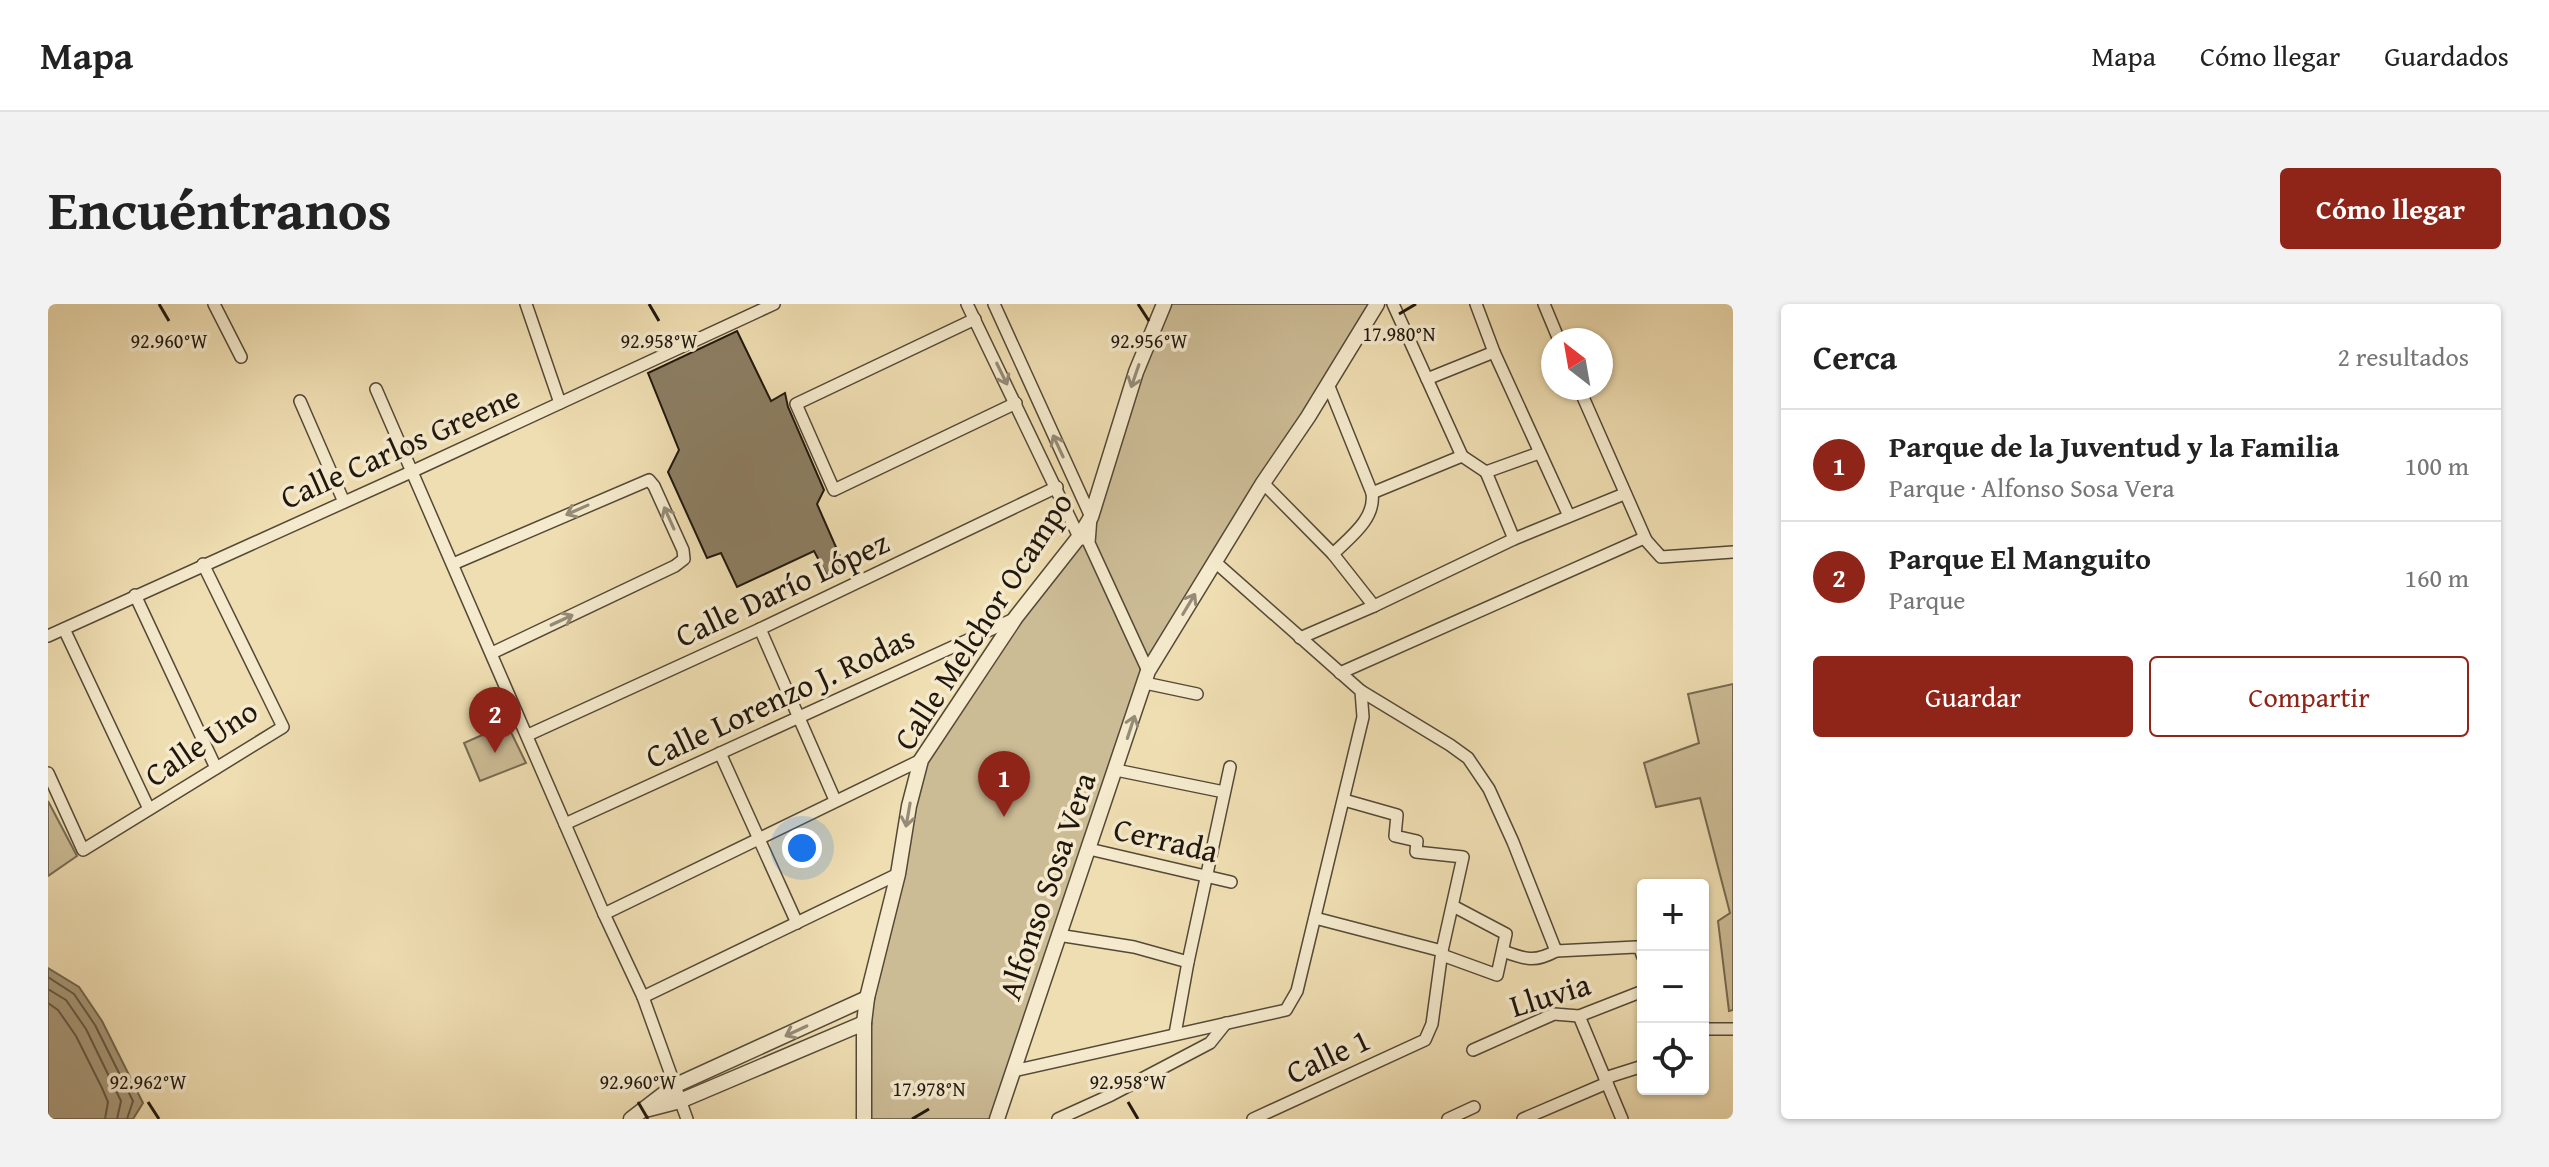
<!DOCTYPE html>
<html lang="es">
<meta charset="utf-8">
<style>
:root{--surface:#fff;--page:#f2f2f2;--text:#222;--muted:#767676;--line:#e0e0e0;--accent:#8f2418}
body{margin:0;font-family:"Gentium Book Plus",serif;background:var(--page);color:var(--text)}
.controls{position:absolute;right:24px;bottom:24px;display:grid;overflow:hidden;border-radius:8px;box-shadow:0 2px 6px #0004}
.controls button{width:72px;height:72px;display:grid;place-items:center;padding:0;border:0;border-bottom:2px solid var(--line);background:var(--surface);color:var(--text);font:40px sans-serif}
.compass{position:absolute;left:1493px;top:24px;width:72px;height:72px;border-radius:50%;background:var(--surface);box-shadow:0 2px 6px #0004;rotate:329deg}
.you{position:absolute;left:754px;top:544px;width:28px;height:28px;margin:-20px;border:6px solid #fff;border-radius:50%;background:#1a73e8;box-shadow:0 0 0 12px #1a73e833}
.badge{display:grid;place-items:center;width:52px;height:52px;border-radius:50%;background:var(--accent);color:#fff;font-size:26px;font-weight:700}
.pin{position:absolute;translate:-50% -66px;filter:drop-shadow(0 2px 4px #0008)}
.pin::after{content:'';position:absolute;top:42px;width:28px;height:24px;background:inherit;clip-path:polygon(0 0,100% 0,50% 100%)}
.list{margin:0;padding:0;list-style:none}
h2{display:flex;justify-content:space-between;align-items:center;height:104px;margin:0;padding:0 32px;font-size:34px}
h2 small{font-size:26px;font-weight:400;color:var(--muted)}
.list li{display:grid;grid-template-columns:52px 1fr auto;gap:24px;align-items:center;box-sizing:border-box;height:112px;padding:0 32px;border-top:2px solid var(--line)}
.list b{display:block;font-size:30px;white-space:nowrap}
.list p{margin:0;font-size:26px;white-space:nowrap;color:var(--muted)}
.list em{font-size:26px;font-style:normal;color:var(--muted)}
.actions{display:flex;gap:16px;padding:24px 32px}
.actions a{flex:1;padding:18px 0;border:2px solid var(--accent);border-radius:8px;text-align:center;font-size:28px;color:var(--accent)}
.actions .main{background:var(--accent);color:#fff}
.icon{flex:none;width:44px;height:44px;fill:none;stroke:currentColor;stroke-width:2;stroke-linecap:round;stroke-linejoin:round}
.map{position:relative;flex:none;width:1685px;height:815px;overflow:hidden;border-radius:8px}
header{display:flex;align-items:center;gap:48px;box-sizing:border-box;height:112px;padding:0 40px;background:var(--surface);border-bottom:2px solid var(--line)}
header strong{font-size:38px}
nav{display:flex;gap:44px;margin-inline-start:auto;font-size:28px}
.intro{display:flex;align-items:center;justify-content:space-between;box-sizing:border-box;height:192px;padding:0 48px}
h1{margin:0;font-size:56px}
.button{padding:20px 36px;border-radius:8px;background:var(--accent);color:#fff;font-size:28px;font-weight:700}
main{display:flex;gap:48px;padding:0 48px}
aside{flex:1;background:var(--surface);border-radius:8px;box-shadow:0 2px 6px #0004}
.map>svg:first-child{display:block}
.green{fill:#ccbc96;stroke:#766a52;stroke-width:2}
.water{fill:#a99a7a;stroke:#72664f;stroke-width:2}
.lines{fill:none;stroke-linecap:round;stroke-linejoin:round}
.shore{stroke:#645844;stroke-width:2}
.building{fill:#8c7e63;stroke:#20170e;stroke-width:2}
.minor-casing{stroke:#544937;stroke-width:14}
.tertiary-casing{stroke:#544937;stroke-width:17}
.minor{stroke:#f5eacd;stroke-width:11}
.tertiary{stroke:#f5eacd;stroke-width:14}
.oneway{stroke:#958b77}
.ticks{fill:none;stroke:#20170e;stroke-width:3}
.labels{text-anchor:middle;stroke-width:7;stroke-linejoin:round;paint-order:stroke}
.street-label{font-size:32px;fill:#20170e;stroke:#f5eacd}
.ticks-label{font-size:20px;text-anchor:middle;fill:#20170e;stroke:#f5eacd;stroke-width:7;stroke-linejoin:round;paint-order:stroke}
</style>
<header>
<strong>Mapa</strong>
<nav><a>Mapa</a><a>Cómo llegar</a><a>Guardados</a></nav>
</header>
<div class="intro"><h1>Encuéntranos</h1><a class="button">Cómo llegar</a></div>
<main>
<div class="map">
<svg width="1685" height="815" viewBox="0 0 1685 815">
<rect width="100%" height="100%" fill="#efdeb2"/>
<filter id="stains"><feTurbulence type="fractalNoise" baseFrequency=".0025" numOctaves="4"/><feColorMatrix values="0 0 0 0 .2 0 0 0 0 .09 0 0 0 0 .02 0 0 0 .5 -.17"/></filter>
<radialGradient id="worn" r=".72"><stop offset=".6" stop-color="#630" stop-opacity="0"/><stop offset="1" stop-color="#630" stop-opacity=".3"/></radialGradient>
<g class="green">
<path d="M1116 0H1329L1100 367 948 815H816V719L873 456 1031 233Z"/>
<path d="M1685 380V706L1681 707 1670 617 1682 609 1652 494 1608 503 1596 459 1651 439 1640 390Z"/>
<path d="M459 420 478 459 432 477 416 439Z"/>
<path d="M0 497 29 552 0 572Z"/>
</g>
<path class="water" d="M0 664 31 683 54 717 95 799 85 815H0Z"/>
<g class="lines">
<g class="shore">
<path d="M0 673 26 690 47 721 85 797 79 815"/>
<path d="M0 685 18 696 38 725 73 797 69 815"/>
<path d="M0 699 10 706 28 732 54 784 60 798 57 815"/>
</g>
</g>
<path class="building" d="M689 27 723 97 737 89 740 103 776 186 769 200 798 266 782 277 766 247 689 283 673 249 659 254 620 168 631 146 600 69Z"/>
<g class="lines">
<g class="minor-casing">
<g id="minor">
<path d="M166 0 193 53"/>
<path d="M478 0 512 99"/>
<path d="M919 0 1031 233 1035 235"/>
<path d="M946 0 1043 213 1041 239 1100 367"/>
<path d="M1345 0 1414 152"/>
<path d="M1428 0 1446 48 1521 212"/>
<path d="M1496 0 1511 36"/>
<path d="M927 15 748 100 786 186 968 99"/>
<path d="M1379 75 1446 48"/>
<path d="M1280 80 1324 189C1328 215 1301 234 1285 250"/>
<path d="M1531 84 1598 236"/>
<path d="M328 85 556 610 595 693 639 815"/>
<path d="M252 97 296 198"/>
<path d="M1438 168 1466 235"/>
<path d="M1215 179 1285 250 1326 302"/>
<path d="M1324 189 1414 152 1438 168 1491 149"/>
<path d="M405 260 601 176 606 182 635 246 636 255 627 262 444 349"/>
<path d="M87 291 168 464"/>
<path d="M16 325 101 505"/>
<path d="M712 325 787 496"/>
<path d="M0 332 363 168 726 0"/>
<path d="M1252 334 1326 302 1466 235 1576 190"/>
<path d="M1292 369 1596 234 1613 253 1685 248"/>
<path d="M1097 379 1149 390"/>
<path d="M1313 387 1402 441 1420 454 1441 485 1465 538 1508 647 1588 643 1592 645 1595 653"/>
<path d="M480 431 712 325 1009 183"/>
<path d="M672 449 749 619"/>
<path d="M1068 466 1176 488"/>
<path d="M0 469 35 546 235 423 155 260"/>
<path d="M517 520 968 314"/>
<path d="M1041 545 1183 578"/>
<path d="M556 610 873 456"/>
<path d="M1267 614 1394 647"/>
<path d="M1010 631 1086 643 1140 658"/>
<path d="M1455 647C1477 655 1486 659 1508 647"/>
<path d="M1394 651 1449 671 1458 630 1405 602"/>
<path d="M595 693 850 570"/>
<path d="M1531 712 1574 815"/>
<path d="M1655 725H1685"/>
<path d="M1127 730 1140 658 1182 463"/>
<path d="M1425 746 1506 710 1531 712 1595 687"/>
<path d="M965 767 1238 706 1249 687 1315 413 1313 387 1166 257"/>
<path d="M1557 774 1595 762"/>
<path d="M1010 815 1063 791 1162 739 1178 719"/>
<path d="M1205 815 1377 736 1384 720 1394 647 1415 553 1368 548 1369 537 1347 532 1349 511 1296 496"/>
<path d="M1400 815 1426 803"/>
<path d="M1475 815 1559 779"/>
</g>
</g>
<g class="tertiary-casing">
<g id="tertiary">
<path d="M601 805 632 797 816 719"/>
<path d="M583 815 626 782 819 694"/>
<path d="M816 815V719L819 694 850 570 861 502 873 456 968 313 1031 233 1043 213 1088 68 1116 0"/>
<path d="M949 815 1100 367 1215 179 1260 113 1329 0"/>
</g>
</g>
<use href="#minor" class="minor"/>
<use href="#tertiary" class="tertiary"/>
</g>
<defs><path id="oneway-shaft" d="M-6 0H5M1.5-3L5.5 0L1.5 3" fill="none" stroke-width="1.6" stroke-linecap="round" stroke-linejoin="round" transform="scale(2)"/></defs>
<g class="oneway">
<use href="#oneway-shaft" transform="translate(954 70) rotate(64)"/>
<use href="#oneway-shaft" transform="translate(1087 72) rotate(109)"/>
<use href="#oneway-shaft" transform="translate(1010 142) rotate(-115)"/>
<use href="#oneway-shaft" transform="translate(529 206) rotate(156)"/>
<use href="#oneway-shaft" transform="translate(621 214) rotate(-114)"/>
<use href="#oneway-shaft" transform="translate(1141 300) rotate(-59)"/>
<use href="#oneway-shaft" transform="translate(514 316) rotate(-25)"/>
<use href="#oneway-shaft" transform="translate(1083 423) rotate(-72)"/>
<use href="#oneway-shaft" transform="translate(860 511) rotate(100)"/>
<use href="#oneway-shaft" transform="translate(748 727) rotate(155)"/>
</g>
<path class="ticks" d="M111 0 121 17M601 0 611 17M1090 0 1101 17M1351 10 1368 0M100 798 111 815M590 798 600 815M1080 798 1090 815M864 815 881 805"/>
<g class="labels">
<g class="street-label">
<text transform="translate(352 143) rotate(-24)" y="11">Calle Carlos Greene</text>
<text transform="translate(734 285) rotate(-25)" y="11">Calle Darío López</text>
<text transform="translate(935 317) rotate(-57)" y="11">Calle Melchor Ocampo</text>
<text transform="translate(732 393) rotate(-25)" y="11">Calle Lorenzo J. Rodas</text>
<text transform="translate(153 439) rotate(-34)" y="11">Calle Uno</text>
<text transform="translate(1118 536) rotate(13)" y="11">Cerrada</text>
<text transform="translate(999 582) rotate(-71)" y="11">Alfonso Sosa Vera</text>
<text transform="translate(1502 691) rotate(-17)" y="11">Lluvia</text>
<text transform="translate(1280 752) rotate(-25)" y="11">Calle 1</text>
</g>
</g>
<g class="ticks-label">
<text x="1351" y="37">17.980°N</text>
<text x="121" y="44">92.960°W</text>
<text x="611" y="44">92.958°W</text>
<text x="1101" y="44">92.956°W</text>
<text x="100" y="785">92.962°W</text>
<text x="590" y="785">92.960°W</text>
<text x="1080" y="785">92.958°W</text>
<text x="881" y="792">17.978°N</text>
</g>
<rect width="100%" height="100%" filter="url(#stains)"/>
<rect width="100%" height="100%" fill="url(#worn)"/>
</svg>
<div class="controls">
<button>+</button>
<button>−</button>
<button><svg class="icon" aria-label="locate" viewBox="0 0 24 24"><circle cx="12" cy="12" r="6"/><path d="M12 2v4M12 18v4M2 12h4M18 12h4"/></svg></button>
</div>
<svg class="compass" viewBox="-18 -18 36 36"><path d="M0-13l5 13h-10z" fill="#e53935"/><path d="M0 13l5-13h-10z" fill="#767676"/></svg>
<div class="you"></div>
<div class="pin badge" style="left:956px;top:513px">1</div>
<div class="pin badge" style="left:447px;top:449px">2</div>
</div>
<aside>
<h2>Cerca<small>2 resultados</small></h2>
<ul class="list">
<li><span class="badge">1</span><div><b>Parque de la Juventud y la Familia</b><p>Parque · Alfonso Sosa Vera</p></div><em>100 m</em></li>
<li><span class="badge">2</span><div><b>Parque El Manguito</b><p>Parque</p></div><em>160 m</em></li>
</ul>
<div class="actions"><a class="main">Guardar</a><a>Compartir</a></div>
</aside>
</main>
